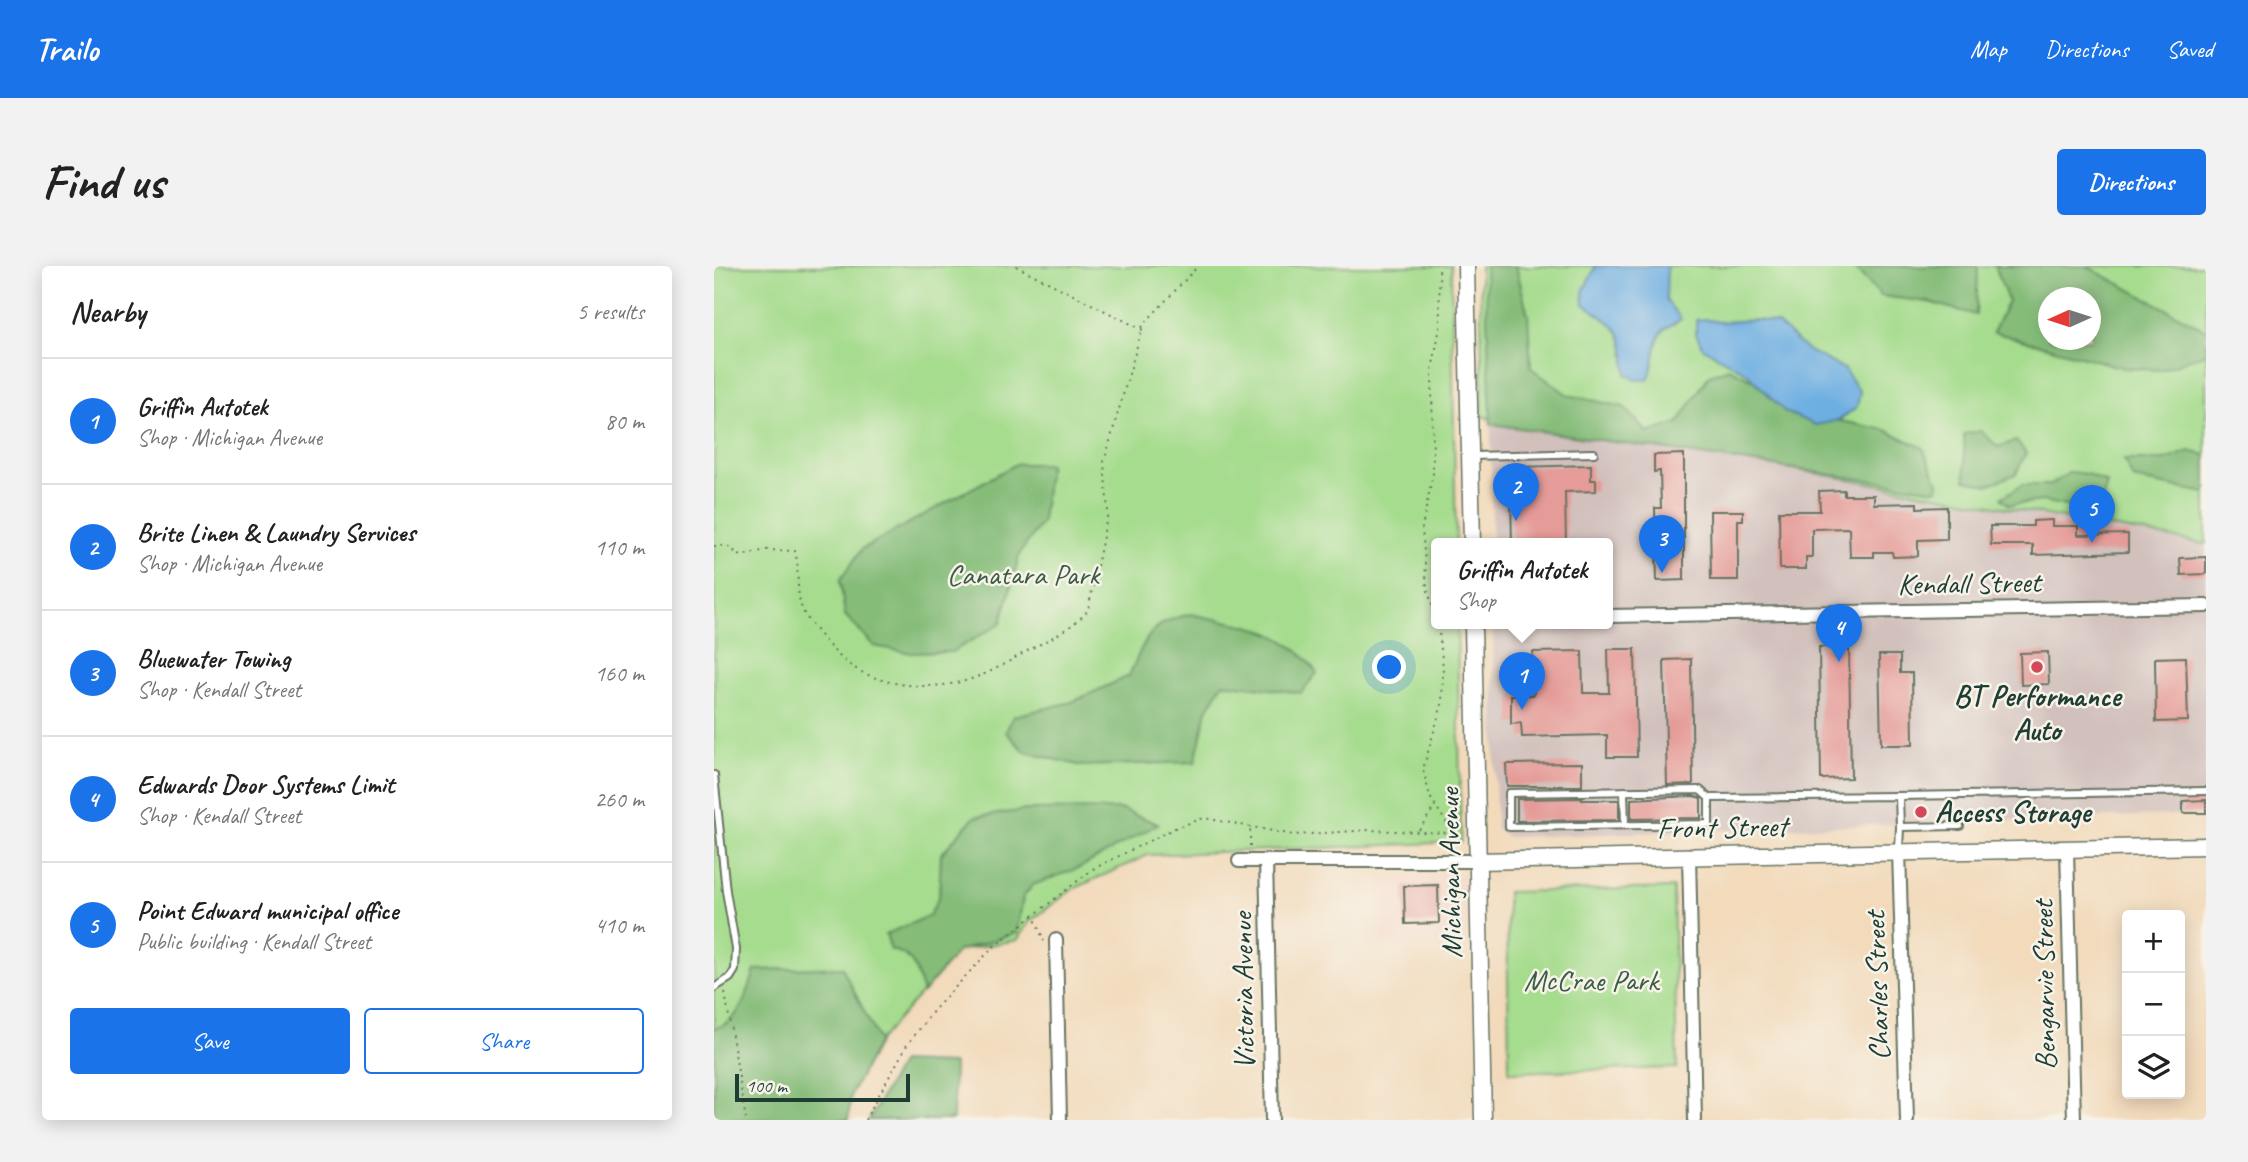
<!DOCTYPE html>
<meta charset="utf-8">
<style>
:root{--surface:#fff;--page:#f2f2f2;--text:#222;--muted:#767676;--line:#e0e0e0;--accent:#1a73e8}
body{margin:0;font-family:Caveat,sans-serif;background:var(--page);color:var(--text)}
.controls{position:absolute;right:21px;bottom:21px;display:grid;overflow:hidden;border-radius:7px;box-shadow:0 4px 18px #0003}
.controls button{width:63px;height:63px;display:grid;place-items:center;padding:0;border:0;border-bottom:2px solid var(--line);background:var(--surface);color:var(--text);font:35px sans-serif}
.compass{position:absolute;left:1324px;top:21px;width:63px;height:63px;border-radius:50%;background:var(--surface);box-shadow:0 4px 18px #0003;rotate:267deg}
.scale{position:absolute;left:21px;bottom:18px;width:175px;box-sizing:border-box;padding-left:7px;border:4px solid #1f3d34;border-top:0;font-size:19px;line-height:24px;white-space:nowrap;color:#1f3d34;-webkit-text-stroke:5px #f7f3e8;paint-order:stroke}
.you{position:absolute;left:676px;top:402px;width:24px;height:24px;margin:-18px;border:5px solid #fff;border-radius:50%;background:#1a73e8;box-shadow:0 0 0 10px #1a73e833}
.badge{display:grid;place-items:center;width:46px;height:46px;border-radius:50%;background:var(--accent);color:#fff;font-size:23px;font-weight:700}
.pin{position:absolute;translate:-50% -58px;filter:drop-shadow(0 2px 4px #0008)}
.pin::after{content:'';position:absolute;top:37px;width:24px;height:21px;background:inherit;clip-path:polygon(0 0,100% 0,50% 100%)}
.popup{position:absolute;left:717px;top:272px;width:182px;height:91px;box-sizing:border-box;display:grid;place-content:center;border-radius:7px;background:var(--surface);filter:drop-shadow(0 2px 5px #0005);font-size:23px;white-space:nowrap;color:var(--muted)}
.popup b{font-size:26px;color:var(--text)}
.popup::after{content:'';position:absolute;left:50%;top:100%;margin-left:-14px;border:14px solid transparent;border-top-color:var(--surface)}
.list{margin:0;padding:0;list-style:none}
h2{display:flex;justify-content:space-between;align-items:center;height:91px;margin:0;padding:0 28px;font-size:30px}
h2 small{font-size:23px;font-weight:400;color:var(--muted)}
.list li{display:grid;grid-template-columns:46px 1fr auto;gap:21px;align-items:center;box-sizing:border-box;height:126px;padding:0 28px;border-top:2px solid var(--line)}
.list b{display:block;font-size:26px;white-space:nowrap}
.list p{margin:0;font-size:23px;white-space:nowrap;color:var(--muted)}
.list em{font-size:23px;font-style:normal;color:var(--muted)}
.actions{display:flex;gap:14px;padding:21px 28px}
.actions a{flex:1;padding:16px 0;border:2px solid var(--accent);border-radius:7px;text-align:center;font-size:24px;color:var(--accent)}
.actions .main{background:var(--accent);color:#fff}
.icon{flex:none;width:38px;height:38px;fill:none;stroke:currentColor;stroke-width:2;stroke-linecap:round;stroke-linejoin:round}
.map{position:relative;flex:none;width:1492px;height:854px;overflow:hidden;border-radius:7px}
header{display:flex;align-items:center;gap:42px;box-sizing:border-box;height:98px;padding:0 35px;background:var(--accent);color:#fff}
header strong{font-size:33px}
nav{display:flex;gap:38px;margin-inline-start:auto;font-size:24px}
.intro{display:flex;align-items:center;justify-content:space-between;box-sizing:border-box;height:168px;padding:0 42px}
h1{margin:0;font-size:49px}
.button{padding:18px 32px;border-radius:7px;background:var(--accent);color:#fff;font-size:24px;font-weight:700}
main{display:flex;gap:42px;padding:0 42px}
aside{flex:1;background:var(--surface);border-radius:7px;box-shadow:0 4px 18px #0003}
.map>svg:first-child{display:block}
.built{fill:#f5d3c1}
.industrial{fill:#d1c0bc}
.green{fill:#a5dc8d;stroke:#628c60;stroke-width:2;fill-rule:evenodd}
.forest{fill:#84bc78;stroke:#527c56;stroke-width:2;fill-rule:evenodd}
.water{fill:#6eafe2;stroke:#46768b;stroke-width:2}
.building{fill:#e59b98}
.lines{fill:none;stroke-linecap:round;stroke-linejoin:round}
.lane-casing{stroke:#697463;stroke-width:10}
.street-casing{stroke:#697463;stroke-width:16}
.secondary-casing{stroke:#697463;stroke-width:19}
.path{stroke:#697463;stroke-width:2;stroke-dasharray:2 5;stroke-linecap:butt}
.lane{stroke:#fff;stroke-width:6}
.street{stroke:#fff;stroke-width:12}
.secondary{stroke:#fff;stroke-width:16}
.poi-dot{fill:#d1495b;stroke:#f7f3e8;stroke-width:2.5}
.labels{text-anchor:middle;stroke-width:5;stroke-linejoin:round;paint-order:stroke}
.park-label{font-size:30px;fill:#3a5d46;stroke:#f7f3e8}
.street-label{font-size:30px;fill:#1f3d34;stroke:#f7f3e8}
.poi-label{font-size:30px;font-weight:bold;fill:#1f3d34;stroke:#f7f3e8}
</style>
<header>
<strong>Trailo</strong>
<nav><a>Map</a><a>Directions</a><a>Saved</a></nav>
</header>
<div class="intro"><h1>Find us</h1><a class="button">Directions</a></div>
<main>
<aside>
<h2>Nearby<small>5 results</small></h2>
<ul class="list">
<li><span class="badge">1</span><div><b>Griffin Autotek</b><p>Shop · Michigan Avenue</p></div><em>80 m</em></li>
<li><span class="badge">2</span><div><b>Brite Linen &amp; Laundry Services</b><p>Shop · Michigan Avenue</p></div><em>110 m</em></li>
<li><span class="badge">3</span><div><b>Bluewater Towing</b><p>Shop · Kendall Street</p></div><em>160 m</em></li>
<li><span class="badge">4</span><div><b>Edwards Door Systems Limit</b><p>Shop · Kendall Street</p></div><em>260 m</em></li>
<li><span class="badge">5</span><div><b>Point Edward municipal office</b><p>Public building · Kendall Street</p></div><em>410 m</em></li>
</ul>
<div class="actions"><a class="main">Save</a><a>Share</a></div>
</aside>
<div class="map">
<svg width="1492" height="854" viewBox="0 0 1492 854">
<rect width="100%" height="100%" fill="#f7f3e8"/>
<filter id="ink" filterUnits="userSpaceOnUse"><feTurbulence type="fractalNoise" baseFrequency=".0143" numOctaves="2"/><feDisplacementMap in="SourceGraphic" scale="14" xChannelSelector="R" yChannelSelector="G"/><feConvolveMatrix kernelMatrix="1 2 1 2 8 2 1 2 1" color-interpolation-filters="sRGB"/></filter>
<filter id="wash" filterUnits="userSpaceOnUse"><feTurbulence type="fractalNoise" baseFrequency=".00686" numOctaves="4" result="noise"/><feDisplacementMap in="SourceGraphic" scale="28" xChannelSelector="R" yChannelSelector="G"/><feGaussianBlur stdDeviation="1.57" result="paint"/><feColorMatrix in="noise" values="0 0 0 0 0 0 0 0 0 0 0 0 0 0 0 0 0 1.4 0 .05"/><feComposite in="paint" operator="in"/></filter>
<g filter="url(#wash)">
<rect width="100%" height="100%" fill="#f2dabb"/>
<path class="built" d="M753 607 754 679 666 680 664 611Z"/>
<path class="industrial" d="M769 151 807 154 1492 278V548L793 571 782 562 779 358H894V278H778L777 158Z"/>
<g class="green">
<path d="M0 0H737L742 278H722V358H743L747 576 434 589 359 623 315 656 303 674 244 685 165 775 123 854H0Z"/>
<path d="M766 0H1492V278L807 154 769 151ZM1335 32H1377V74H1335Z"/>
<path d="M959 622 963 802 795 806 793 626Z"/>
</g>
<g class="forest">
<path d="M771 0H802L814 49 817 102 854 129 910 141 934 167 964 157 995 109 1015 102 1116 153 1172 164 1209 182 1224 217 1223 224 777 158Z"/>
<path d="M1139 0H1264L1262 49 1214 36 1167 30Z"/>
<path d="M1281 0H1372L1492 64V87L1447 104 1410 102 1279 66 1294 35ZM1335 32H1377V74H1335Z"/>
<path d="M1267 165 1284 181 1302 175 1312 187 1302 208 1274 219 1251 214 1250 168Z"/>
<path d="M1475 185 1492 189V227L1419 213 1410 194H1451Z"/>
<path d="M302 198H335L328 256 306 287 287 357 238 386 197 387 160 380 131 349 126 314 148 283Z"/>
<path d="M1356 206 1373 208 1393 217 1387 239 1370 244 1329 235 1295 239 1287 232 1308 219H1337Z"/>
<path d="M477 348C529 360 570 359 603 407L587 427 509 417 493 444 481 496 368 500 311 486 292 466 299 450 358 436 415 410C432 373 433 357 477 348Z"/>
<path d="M406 543 444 558 367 601 319 619 309 631 303 667 244 685 209 727C202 706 201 688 177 684L172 668 215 650 225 631 227 588 260 551 313 544Z"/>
<path d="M128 701 165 775 137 828 134 854H0V762C25 759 35 724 41 704Z"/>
<path d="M187 796 240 798 239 854H155Z"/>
</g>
<g class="water">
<path d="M882 0H953L952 34 967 53C962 57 956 59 952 62 937 75 943 98 934 113L922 114 912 108C911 61 904 63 870 38L869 25Z"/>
<path d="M992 53 1005 56 1045 54 1064 58 1093 84 1130 103 1146 126 1143 141 1125 154 1102 159 1071 146 1033 107 989 82 982 68V54Z"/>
</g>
<g id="blocks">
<g class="building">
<path d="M970 188V314L943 315 941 242H947L946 205 940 206V189Z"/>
<path d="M877 199V214H882V225L851 226 852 278H798L797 232H802V201Z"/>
<path d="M1130 224V229H1160V238L1203 237V242L1233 241V273L1204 274V290L1179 291 1178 286H1160V291H1136L1135 262 1098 263V291H1092V303H1066L1065 245H1106L1105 225Z"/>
<path d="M996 245H1029V254H1024V314H997Z"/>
<path d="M1338 254V260H1364V269L1414 268V286L1319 289V279H1277L1276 260H1319V255Z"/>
<path d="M1492 291V308L1467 309 1466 292Z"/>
<path d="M1135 380 1137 512 1107 513 1105 381Z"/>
<path d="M894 383H921L923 491H893V469L808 471 807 457 797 458V429H820L819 386 868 385 869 427H895Z"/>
<path d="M1334 386 1335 418 1307 419 1306 387Z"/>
<path d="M1165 389H1186V407H1198L1199 479H1167Z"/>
<path d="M1472 391 1474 455 1442 456 1441 392Z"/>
<path d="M977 393 979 518 953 519 950 394Z"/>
<path d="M868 497V520H793L792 498Z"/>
<path d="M979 530 987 532V552L917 553V533Z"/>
<path d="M868 532V534H905V554L803 555V533Z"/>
<path d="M1492 534V547H1469V535Z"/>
<path d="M724 619 725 657 691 658 690 620Z"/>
</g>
</g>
</g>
<g filter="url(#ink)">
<use href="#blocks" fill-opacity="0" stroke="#697463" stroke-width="2"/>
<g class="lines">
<g class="lane-casing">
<g id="lane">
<path d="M758 190 880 187"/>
<path d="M0 509 12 625 22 683 21 704 16 712 0 722"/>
<path d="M910 525 911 559"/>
<path d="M1185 530 1492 525"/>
<path d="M995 532V558L795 561V527L986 524 995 532 1185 530 1186 561"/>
<path d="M1185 584 1186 561 1246 560"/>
</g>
</g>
<g class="street-casing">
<g id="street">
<path d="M894 350 1492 340"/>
<path d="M1353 583 1360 854"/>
<path d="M1185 585 1193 854"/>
<path d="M975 589 981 854"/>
<path d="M552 594 558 854"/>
<path d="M525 595H764"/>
<path d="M342 674 346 854"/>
</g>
</g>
<g class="secondary-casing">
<g id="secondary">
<path d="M752 0 758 278"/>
<path d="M759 358 769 854"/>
<path d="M764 595 1492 580"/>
</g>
</g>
<g class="path">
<path d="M302 0 429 64"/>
<path d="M0 280H13L27 290 52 284 81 285C87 307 79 332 93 352 104 368 121 388 136 399 170 423 228 426 265 410 282 404 297 394 313 385 333 374 360 362 374 344L394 246 390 196 429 59 484 0"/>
<path d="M722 353 713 321 708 262 719 208 718 104 726 61 725 0"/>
<path d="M536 564V582"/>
<path d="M705 564 721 540"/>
<path d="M319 648 330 675"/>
<path d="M11 727 32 854"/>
<path d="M151 854 193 779 220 744 278 682 379 603 461 562 490 552 580 569 656 564 739 567 716 531 709 503 728 438 729 401 724 358"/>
</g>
<use href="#lane" class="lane"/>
<use href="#street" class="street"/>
<use href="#secondary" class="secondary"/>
</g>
</g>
<g class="poi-dot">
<circle cx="1323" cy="401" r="7"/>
<circle cx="1207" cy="546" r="7"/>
</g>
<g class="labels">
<g class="park-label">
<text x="309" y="318">Canatara Park</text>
<text x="877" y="724">McCrae Park</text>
</g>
<g class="street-label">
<text transform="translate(1255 317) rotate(-1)" y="10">Kendall Street</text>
<text transform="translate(1008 561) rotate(-1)" y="10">Front Street</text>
<text transform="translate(736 607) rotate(-91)" y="10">Michigan Avenue</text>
<text transform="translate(1330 719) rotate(-91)" y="10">Bengarvie Street</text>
<text transform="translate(1163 720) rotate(-92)" y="10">Charles Street</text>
<text transform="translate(529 725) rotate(-91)" y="10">Victoria Avenue</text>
</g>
<g class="poi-label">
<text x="1323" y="440">BT Performance<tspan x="1323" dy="34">Auto</tspan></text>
<text x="1221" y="556" text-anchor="start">Access Storage</text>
</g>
</g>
</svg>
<div class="controls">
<button>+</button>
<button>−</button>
<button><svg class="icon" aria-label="layers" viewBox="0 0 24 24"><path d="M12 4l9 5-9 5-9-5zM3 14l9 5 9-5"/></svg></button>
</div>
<svg class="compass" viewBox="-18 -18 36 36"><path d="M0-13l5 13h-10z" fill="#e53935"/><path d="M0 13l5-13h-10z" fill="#767676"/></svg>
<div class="scale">100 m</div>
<div class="you"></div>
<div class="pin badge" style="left:808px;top:444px">1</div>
<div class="popup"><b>Griffin Autotek</b>Shop</div>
<div class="pin badge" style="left:802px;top:255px">2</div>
<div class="pin badge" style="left:948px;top:307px">3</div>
<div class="pin badge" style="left:1125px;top:396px">4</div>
<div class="pin badge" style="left:1378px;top:277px">5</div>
</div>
</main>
